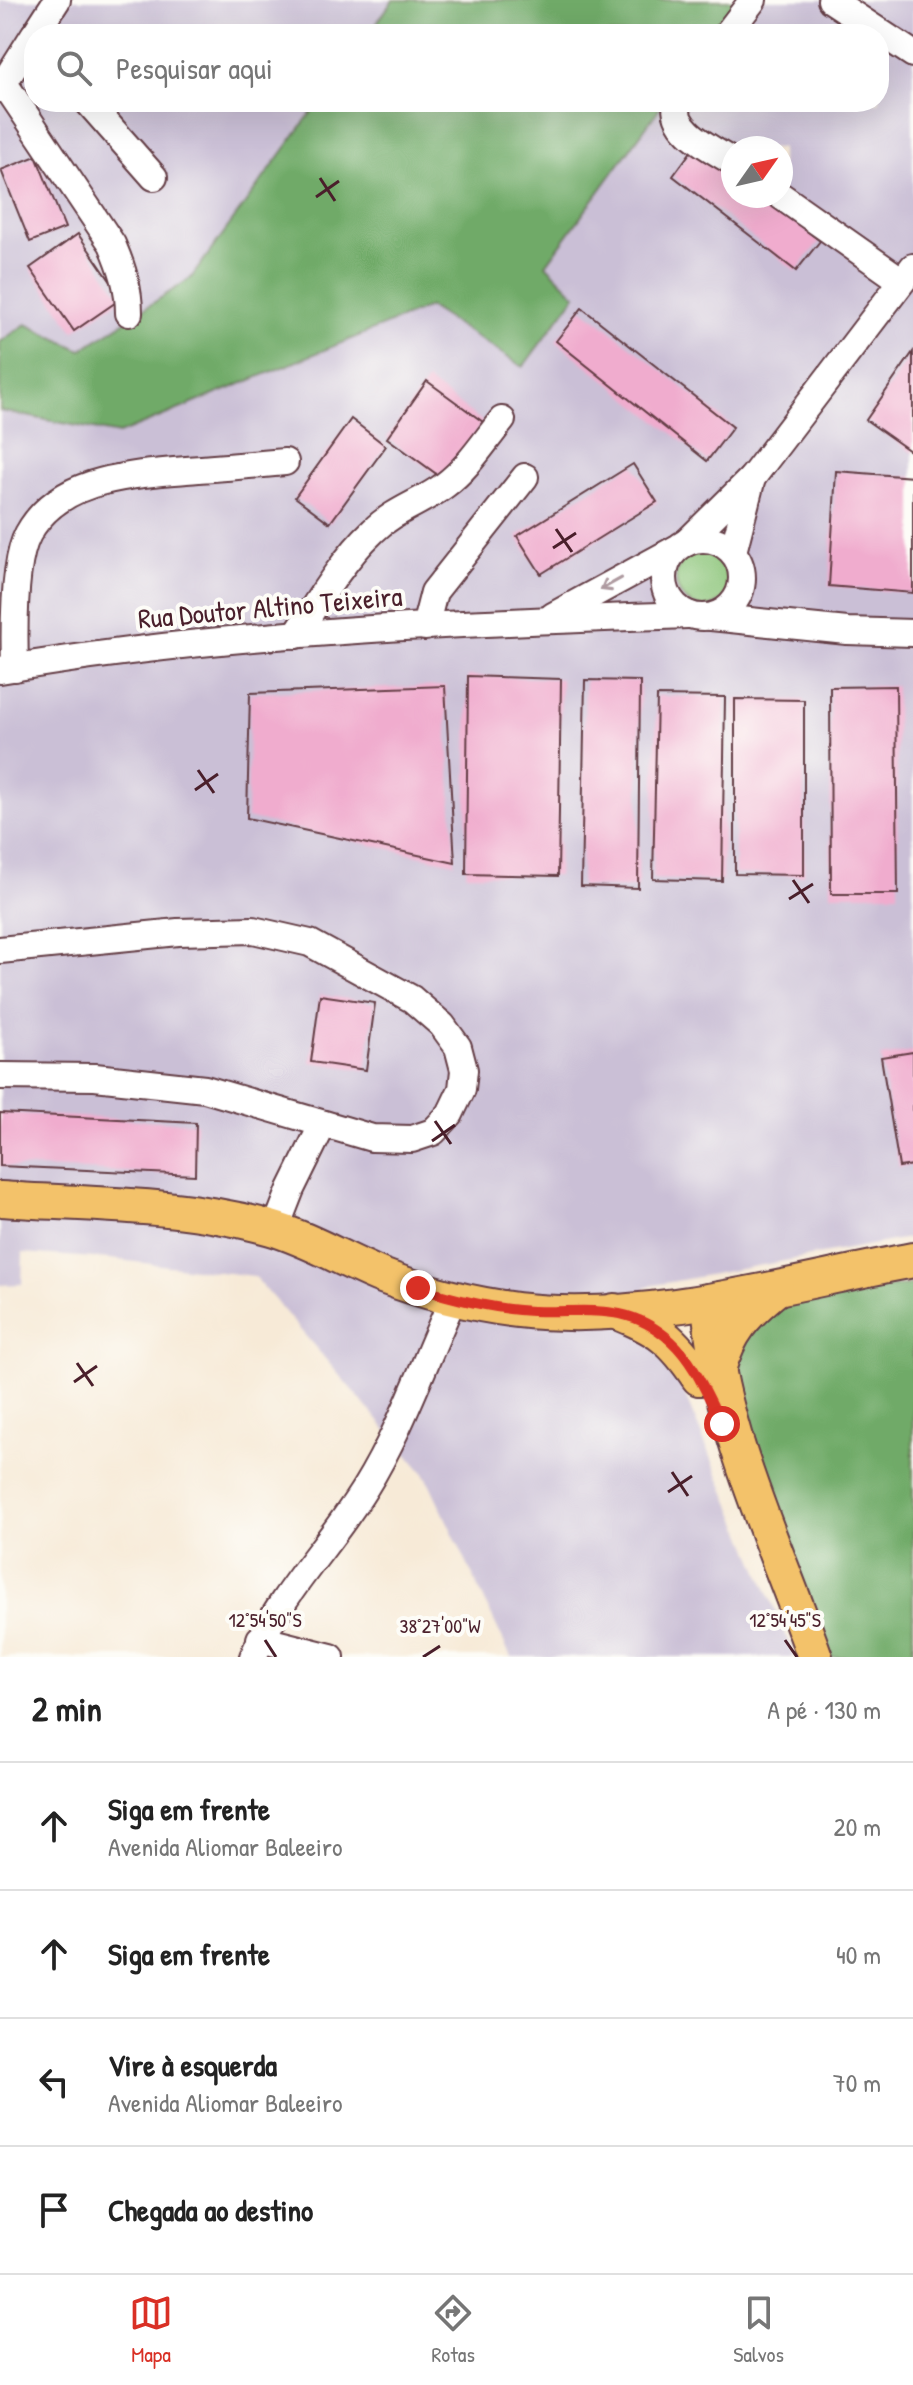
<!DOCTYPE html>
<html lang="pt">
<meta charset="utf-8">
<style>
:root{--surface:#fff;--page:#f2f2f2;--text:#222;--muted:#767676;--line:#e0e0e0;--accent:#d93025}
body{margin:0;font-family:"Patrick Hand",sans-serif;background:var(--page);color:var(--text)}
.compass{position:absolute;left:721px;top:136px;width:72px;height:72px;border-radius:50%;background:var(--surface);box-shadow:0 8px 32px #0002;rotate:56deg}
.stop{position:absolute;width:24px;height:24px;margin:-18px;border:6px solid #d93025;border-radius:50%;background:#fff}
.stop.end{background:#d93025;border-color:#fff;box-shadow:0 2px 8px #0008}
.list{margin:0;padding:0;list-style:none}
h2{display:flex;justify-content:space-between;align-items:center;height:104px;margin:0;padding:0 32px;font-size:34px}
h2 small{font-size:26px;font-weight:400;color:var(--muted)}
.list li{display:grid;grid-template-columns:52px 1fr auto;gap:24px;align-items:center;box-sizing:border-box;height:128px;padding:0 32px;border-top:2px solid var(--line)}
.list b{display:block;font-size:30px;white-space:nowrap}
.list p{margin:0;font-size:26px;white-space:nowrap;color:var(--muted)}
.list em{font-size:26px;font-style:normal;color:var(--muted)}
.icon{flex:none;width:44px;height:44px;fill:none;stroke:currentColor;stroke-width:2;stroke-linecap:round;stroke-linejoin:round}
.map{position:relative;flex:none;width:913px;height:1657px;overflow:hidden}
.search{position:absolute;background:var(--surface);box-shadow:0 8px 32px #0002;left:24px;right:24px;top:24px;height:88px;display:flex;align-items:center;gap:20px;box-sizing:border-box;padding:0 28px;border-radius:32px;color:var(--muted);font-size:30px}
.sheet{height:616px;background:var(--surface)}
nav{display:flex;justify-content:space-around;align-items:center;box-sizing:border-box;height:112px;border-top:2px solid var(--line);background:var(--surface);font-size:22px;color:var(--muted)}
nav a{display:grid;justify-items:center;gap:4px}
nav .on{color:var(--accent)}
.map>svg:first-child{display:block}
.industrial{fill:#cabfd6;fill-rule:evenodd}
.green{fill:#8ac478;stroke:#6a7252;stroke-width:2}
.forest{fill:#6faa68;stroke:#5c644a;stroke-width:2}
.building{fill:#f0acce}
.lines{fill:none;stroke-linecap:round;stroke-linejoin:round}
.minor-casing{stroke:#643d45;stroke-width:30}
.major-casing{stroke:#643d45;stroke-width:38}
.minor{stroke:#fff;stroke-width:26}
.major{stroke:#f3c26a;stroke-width:34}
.oneway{stroke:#ae9aa0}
.route{stroke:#d93025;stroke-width:10}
.ticks{fill:none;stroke:#4a1f2b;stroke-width:3}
.labels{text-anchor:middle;stroke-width:8;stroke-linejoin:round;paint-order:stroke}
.street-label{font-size:28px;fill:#4a1f2b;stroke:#fdfcf7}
.ticks-label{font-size:20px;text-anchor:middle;fill:#4a1f2b;stroke:#fdfcf7;stroke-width:8;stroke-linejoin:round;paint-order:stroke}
</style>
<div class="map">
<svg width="913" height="1657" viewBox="0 0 913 1657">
<rect width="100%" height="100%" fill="#fdfcf7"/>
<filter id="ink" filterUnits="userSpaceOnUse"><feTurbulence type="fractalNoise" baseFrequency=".0125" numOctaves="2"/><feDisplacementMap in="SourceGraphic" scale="16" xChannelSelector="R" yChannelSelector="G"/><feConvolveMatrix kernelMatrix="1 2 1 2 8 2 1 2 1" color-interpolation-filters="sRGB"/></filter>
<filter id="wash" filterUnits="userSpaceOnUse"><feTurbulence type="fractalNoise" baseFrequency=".006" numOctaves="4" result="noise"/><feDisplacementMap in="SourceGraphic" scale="32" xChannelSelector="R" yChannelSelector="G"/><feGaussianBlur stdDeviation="1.8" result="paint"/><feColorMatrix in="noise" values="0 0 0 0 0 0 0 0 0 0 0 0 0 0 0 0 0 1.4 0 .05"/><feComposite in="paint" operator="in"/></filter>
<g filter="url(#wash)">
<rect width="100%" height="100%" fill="#f7ead7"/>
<path class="industrial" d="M0 0H913V1237L644 1287 689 1405 795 1657H511L426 1476 254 1276 110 1259 23 1253 22 1284 0 1285ZM34 34H879V102H34ZM733 148H781V196H733Z"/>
<circle class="green" cx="704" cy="579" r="28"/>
<g class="forest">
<path d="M393 0H738L713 34H369Z"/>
<path d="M319 102H664L546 265 576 295 523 367 429 307 119 434 0 411V342L26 324 81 350 191 278Z"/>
<path d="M913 1284V1657H827L748 1432 735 1383 746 1338 780 1308 829 1292Z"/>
</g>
<g id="blocks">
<g class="building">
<path d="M695 146 733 175V196H761L820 241 796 271 673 176Z"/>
<path d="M36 156 65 228 30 242 1 170Z"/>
<path d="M78 234 122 298 74 331 30 268Z"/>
<path d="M582 308 733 427 707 461 556 341Z"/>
<path d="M913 352V453L866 420Z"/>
<path d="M427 381 483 422 442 478 387 438Z"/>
<path d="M351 419 386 446 330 523 295 497Z"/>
<path d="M633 464 657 502 541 574 517 536Z"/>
<path d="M836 471 913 477V593L829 586Z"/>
<path d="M468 676 561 679 558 876 466 874Z"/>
<path d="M585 680 640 681 638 888 581 886Z"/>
<path d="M445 686 455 863 247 818 250 693Z"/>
<path d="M896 686 898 894H831L830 687Z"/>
<path d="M657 696 725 697 722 881 653 879Z"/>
<path d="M735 699 804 700V875L735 874Z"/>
<path d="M320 995 375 1003 366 1070 311 1062Z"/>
<path d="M913 1052V1165L899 1167 881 1057Z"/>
<path d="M0 1113 196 1123 195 1175 0 1166Z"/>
</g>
</g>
</g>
<g filter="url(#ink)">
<use href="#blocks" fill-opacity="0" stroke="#643d45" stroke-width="2"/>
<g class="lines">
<g class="minor-casing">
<g id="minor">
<path d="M831 0 913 54"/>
<path d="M35 34 57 0"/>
<path d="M727 34 753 0"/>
<path d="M4 83 112 244C122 267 129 288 129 313"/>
<path d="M0 89 34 35"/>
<path d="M88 102 154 177"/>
<path d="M677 102C670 130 713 149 733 162"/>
<path d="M781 196 902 281"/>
<circle cx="703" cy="578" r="39"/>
<path d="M686 543 752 478 913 267"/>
<path d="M733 552 752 478"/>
<path d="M553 616 676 549"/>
<path d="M711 617 847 631 913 633"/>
<path d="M425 627 434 592 525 477"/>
<path d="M296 635C318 601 344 558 373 531 394 510 423 502 445 485 468 468 484 442 502 420"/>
<path d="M15 668C14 634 13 562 28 534 59 477 131 475 186 470 219 468 252 465 285 462"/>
<path d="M0 670C227 631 459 623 689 615"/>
<path d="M0 950 178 932 253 930 310 943 412 999 442 1025 458 1047 464 1070 462 1089 450 1114 433 1132 412 1139 372 1138 205 1089 95 1077 0 1076"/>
<path d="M275 1230 291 1189 323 1124"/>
<path d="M260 1639 331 1657"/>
<path d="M253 1657C282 1590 328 1548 365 1488 400 1432 425 1360 453 1299"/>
</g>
</g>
<g class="major-casing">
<g id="major">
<path d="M0 1199C90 1205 183 1203 271 1228 309 1239 345 1261 382 1276 426 1293 471 1304 517 1310 649 1325 785 1284 913 1260"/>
<path d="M709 1301C718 1431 773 1537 815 1657"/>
<path d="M614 1311C658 1328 673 1339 699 1378"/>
<path d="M718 1370C729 1331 745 1314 776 1289"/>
</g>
</g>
<use href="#minor" class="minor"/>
<use href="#major" class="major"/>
</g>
<defs><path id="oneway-shaft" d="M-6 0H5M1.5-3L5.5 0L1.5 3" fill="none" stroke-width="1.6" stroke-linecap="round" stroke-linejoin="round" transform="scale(2)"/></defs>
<use class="oneway" href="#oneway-shaft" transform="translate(611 584) rotate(151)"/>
</g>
<g class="lines" filter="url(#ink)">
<path class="route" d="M418 1288C451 1298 485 1307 519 1310 576 1316 623 1297 671 1341 695 1363 707 1395 722 1424"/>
</g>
<path class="ticks" d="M320 178 335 201M316 197 339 181M556 529 572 552M553 548 576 533M198 770 214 793M195 790 218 774M793 880 809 903M789 899 813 884M435 1121 451 1144M432 1141 455 1125M77 1363 93 1386M74 1382 97 1366M672 1472 688 1496M668 1492 692 1476M265 1640 276 1657M785 1640 797 1657M423 1657 440 1646"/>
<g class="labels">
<g class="street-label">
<text transform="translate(270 607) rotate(-5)" y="10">Rua Doutor Altino Teixeira</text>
</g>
</g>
<g class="ticks-label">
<text x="265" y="1627">12°54'50"S</text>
<text x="785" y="1627">12°54'45"S</text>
<text x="440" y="1633">38°27'00"W</text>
</g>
</svg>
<svg class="compass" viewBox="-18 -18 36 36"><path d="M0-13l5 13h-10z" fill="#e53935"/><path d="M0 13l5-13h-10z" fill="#767676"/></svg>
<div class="stop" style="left:722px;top:1424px"></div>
<div class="stop end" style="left:418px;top:1288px"></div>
<div class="search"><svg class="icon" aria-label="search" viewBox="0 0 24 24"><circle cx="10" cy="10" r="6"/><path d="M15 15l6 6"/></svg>Pesquisar aqui</div>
</div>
<section class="sheet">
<h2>2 min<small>A pé · 130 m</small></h2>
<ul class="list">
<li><svg class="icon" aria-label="ahead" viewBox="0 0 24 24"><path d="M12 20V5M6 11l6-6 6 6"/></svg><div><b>Siga em frente</b><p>Avenida Aliomar Baleeiro</p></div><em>20 m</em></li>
<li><svg class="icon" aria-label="ahead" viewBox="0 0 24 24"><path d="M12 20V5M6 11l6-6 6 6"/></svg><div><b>Siga em frente</b></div><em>40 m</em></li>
<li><svg class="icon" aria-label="left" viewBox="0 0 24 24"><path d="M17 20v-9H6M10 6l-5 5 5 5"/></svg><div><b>Vire à esquerda</b><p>Avenida Aliomar Baleeiro</p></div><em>70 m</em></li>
<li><svg class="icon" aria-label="arrive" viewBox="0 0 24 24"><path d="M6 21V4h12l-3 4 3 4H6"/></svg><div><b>Chegada ao destino</b></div></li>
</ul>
</section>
<nav>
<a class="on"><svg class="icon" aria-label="map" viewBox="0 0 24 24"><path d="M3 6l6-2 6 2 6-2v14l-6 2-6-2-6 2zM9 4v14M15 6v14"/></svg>Mapa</a>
<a><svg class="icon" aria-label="directions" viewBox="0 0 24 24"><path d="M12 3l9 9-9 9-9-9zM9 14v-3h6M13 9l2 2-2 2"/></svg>Rotas</a>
<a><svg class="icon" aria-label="saved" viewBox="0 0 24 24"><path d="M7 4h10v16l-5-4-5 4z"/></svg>Salvos</a>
</nav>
